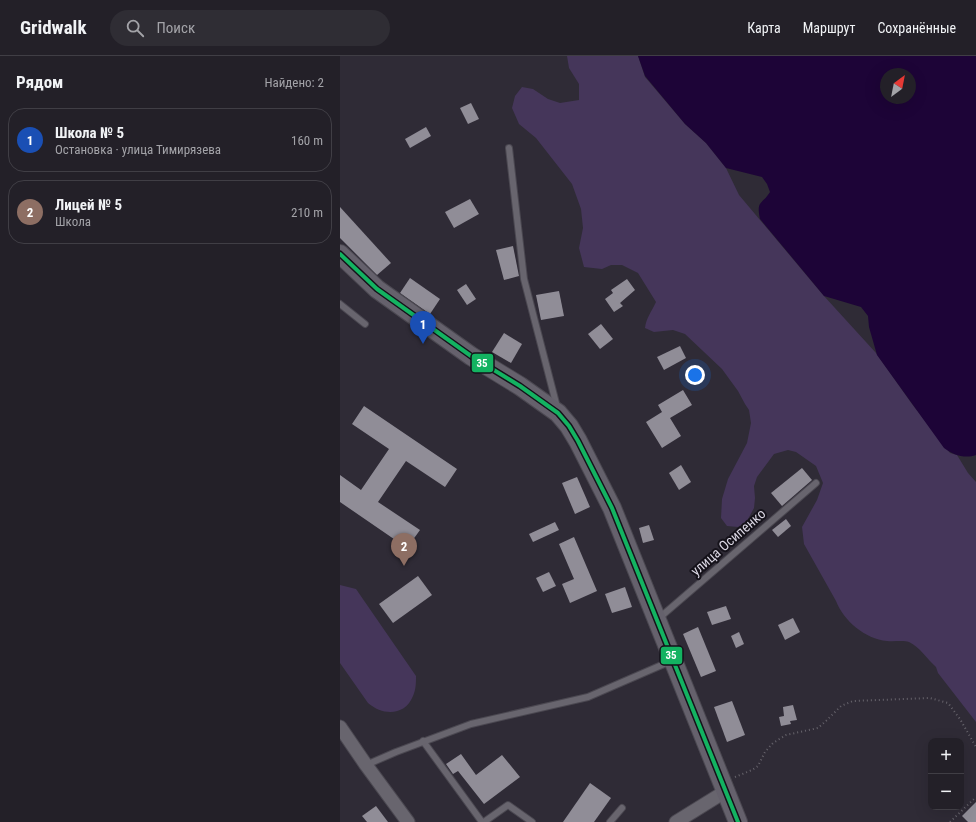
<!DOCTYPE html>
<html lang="ru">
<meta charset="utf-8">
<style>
:root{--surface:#232028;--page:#2f2d34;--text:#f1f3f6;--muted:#a3a3a8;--line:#403e45;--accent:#8bbbb9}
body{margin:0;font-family:"Roboto Condensed",sans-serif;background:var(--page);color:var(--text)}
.controls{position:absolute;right:12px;bottom:12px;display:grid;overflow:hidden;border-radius:8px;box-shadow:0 4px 16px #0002}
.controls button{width:36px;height:36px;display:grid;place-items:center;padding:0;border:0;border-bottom:1px solid var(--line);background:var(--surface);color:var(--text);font:20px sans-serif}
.compass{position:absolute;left:540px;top:12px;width:36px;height:36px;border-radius:50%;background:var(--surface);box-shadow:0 4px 16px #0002;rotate:32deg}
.you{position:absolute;left:355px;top:319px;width:14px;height:14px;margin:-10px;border:3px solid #fff;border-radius:50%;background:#1a73e8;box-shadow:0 0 0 6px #1a73e833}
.badge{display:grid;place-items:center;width:26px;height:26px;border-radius:50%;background:var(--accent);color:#fff;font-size:13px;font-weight:700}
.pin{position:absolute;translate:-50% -33px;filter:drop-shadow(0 1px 2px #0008)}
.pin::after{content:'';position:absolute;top:21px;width:14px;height:12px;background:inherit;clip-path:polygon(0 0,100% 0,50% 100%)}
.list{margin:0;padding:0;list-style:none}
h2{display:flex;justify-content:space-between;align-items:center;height:52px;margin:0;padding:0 16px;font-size:17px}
h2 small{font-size:13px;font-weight:400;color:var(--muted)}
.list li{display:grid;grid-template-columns:26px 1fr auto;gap:12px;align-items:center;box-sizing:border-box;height:64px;margin:0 8px 8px;padding:0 8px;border:1px solid var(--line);border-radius:16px}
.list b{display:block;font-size:15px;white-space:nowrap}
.list p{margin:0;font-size:13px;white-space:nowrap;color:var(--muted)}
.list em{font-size:13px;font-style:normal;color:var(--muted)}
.icon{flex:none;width:22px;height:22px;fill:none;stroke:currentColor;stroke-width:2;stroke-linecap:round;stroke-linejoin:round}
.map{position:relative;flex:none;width:636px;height:766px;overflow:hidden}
header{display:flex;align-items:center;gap:24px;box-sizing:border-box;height:56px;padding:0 20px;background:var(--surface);border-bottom:1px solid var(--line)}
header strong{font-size:19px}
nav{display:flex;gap:22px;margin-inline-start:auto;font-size:14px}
.search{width:280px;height:36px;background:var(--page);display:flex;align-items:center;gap:10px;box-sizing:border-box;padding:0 14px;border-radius:22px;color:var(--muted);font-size:15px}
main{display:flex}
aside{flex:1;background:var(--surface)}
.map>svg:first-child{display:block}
.green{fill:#45365a}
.water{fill:#1d0437;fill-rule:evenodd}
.building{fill:#908d97}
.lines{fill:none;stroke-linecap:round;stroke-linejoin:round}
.lane-casing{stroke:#4b4851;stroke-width:8}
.street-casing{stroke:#4b4851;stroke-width:15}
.secondary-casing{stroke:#4b4851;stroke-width:20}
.path{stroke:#67646c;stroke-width:2;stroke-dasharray:1 3;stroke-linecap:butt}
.lane{stroke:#68656e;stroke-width:6}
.street{stroke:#68656e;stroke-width:13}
.secondary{stroke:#65616c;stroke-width:18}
.bus-1-casing{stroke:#15121a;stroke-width:7}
.bus-1{stroke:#13b361;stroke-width:4}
.labels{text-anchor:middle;stroke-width:4;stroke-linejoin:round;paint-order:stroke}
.street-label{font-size:14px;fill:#dcd8e5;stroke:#15121a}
.line-badge{stroke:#15121a;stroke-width:1.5}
.badge-label{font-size:11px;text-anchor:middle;font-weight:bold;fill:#fff}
</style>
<header>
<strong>Gridwalk</strong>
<div class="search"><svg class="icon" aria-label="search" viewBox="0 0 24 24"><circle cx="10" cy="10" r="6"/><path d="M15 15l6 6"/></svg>Поиск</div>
<nav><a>Карта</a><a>Маршрут</a><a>Сохранённые</a></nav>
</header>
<main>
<aside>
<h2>Рядом<small>Найдено: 2</small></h2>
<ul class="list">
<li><span class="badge" style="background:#1a4fb4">1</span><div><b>Школа № 5</b><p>Остановка · улица Тимирязева</p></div><em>160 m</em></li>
<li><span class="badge" style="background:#8d6e63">2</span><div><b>Лицей № 5</b><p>Школа</p></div><em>210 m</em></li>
</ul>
</aside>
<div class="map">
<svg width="636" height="766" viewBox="0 0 636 766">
<rect width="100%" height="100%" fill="#2f2b36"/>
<g class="green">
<path d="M227 0H298L305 21 345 68 366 87 386 112 399 139 484 240 536 297 572 348 610 397 617 399 628 417 636 426V666L598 617 596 611C587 603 580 591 569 586 563 584 554 586 547 585 525 583 504 565 496 545L464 488 462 471 477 444 483 427 476 410 456 396 448 394 434 398 417 421 414 430 415 442 414 452 407 465 398 471 387 470 381 462 382 443 388 423 407 387 411 367 409 354 405 348 398 335 382 313 345 278 333 274 314 276 305 272C306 262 312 255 316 246L298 217 282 209H271L262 213 244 211 239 192 243 172 241 153 232 128 196 82 179 68 172 52 175 40 182 31 193 33 208 43 220 47 239 44V28L229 12Z"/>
<path d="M0 529 16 533 76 620C76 627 76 633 73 640 65 660 43 660 28 647L0 607Z"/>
</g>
<path class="water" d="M298 0H636V399C625 403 613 399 604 392L537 299 529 271 528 260 521 251 484 240 420 163C416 144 422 149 430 136L427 128 422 121 386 112 366 87 345 68 305 20ZM546 18H570V42H546Z"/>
<g class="building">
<path d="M131 47 139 63 128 68 120 52Z"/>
<path d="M86 71 91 80 70 92 65 83Z"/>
<path d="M130 143 139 158 114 172 105 156Z"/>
<path d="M0 151 51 207 37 219 0 182Z"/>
<path d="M173 190 179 220 164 224 156 194Z"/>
<path d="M70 222 100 243 90 258 60 237Z"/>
<path d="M287 223 295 234 280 247 283 250 274 256 265 243 273 237 271 234Z"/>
<path d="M126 228 136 243 127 249 117 234Z"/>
<path d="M219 235 224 260 201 264 196 239Z"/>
<path d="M261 268 273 283 260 293 248 278Z"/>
<path d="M164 277 182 288 171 307 152 296Z"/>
<path d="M340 290 346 302 324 314 317 301Z"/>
<path d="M343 334 352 349 330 362 341 380 322 392 306 366 322 356 318 349Z"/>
<path d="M24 350 117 413 105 431 66 405 38 446 80 474 67 492 0 446V419L21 434 49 393 12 368Z"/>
<path d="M341 409 351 426 339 434 329 417Z"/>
<path d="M462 412 472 424 442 450 431 437Z"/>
<path d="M237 421 250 451 235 458 222 427Z"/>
<path d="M446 463 451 470 438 481 432 474Z"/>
<path d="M215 466 219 474 193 486 189 478Z"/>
<path d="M309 469 314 484 303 487 299 472Z"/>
<path d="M234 481 257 535 230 547 222 528 234 523 219 488Z"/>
<path d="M209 516 216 530 203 536 196 522Z"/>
<path d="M78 520 92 539 53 567 39 548Z"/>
<path d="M285 531 292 551 272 557 265 538Z"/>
<path d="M386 550 391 563 372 569 367 556Z"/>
<path d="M453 562 460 576 445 584 438 569Z"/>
<path d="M358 571 376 615 361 621 343 578Z"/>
<path d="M399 576 404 588 396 592 391 580Z"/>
<path d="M392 645 405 679 387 686 374 651Z"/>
<path d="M453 649 457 664 450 665 451 668 441 670 439 661 444 660 443 651Z"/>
<path d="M121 698 136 719 162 699 180 721 144 748 118 715 113 718 106 708Z"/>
<path d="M250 727 271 742 254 766H223Z"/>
<path d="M636 746V766H628L622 760Z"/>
<path d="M36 750 48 766H27L22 760Z"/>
</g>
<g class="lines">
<g class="lane-casing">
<g id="lane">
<path d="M169 92 184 223 217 351"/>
<path d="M0 248 25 268"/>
<path d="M318 563 476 427"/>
<path d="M83 685 142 766"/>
<path d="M26 709 56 696 131 668 248 641 331 605"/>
<path d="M144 766 168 749 192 766"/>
<path d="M270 766 282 752"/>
</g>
</g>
<g class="street-casing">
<g id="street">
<path d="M0 671 26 709 68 766"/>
<path d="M336 766 386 735"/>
</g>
</g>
<g class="secondary-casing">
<path id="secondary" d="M0 198 37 233 131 300 180 330 218 357 229 370 238 385 272 452 398 766"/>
</g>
<g class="path">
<path d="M395 721 412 714 418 710 425 696 433 687 446 679 478 672 487 664 501 650 513 645 590 642 608 647 620 663 636 691"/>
<path d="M610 766 636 741"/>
</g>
<use href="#lane" class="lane"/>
<use href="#street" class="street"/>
<use href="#secondary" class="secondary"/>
<g class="bus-1-casing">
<path id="bus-1" d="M0 198 37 233 131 300 180 330 218 357 229 370 238 385 272 452 398 766"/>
</g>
<use href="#bus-1" class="bus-1"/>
</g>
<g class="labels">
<g class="street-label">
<text transform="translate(388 486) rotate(-41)" y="5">улица Осипенко</text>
</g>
</g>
<g class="line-badge">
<rect x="131" y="297" width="23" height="20" rx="4" fill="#13b361"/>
<rect x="320" y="590" width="23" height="19" rx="4" fill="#13b361"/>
</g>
<g class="badge-label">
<text x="142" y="311">35</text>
<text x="331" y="603">35</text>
</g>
</svg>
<div class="controls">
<button>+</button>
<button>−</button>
</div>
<svg class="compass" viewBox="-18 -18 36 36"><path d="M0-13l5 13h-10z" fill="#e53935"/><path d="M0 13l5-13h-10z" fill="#a3a3a8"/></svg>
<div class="you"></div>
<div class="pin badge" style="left:83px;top:288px;background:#1a4fb4">1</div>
<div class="pin badge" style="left:64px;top:510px;background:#8d6e63">2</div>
</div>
</main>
